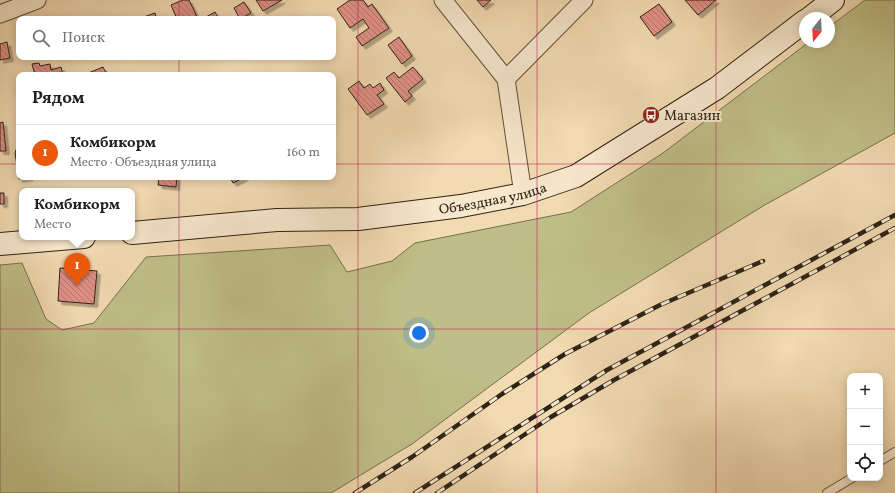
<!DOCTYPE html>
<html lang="ru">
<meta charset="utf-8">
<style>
:root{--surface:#fff;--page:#f6f6f6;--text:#202124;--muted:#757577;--line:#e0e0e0;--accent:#ea580c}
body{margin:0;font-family:Vollkorn,serif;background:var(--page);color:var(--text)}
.controls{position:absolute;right:12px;bottom:12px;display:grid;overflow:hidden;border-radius:8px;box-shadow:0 2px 10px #0003}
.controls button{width:36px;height:36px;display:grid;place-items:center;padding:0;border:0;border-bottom:1px solid var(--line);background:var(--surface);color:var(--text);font:20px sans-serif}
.compass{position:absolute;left:799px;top:12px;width:36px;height:36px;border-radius:50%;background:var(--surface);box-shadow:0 2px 10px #0003;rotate:198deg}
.you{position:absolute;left:419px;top:333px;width:14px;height:14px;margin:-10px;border:3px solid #fff;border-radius:50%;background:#1a73e8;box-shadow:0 0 0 6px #1a73e833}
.badge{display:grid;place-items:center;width:26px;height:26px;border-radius:50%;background:var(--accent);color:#fff;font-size:13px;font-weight:700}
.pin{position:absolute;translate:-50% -33px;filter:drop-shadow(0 1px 2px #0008)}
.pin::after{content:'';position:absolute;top:21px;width:14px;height:12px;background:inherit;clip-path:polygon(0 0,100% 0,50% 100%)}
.popup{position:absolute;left:19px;top:188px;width:116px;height:52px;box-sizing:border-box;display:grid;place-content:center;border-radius:8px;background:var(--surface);filter:drop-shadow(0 1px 3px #0005);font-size:13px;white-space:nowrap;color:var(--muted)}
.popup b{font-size:15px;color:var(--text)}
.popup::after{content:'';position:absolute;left:50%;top:100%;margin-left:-8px;border:8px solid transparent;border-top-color:var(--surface)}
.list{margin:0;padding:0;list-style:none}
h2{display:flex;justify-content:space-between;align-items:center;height:52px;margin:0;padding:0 16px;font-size:17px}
h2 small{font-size:13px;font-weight:400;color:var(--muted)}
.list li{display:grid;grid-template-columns:26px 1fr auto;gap:12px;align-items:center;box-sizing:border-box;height:56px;padding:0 16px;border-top:1px solid var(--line)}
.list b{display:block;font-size:15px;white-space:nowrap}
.list p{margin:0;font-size:13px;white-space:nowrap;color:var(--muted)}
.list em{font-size:13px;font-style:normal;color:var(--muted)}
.icon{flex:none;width:22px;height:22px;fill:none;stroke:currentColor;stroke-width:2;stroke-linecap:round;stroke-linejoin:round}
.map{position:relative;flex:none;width:895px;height:493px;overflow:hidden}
.search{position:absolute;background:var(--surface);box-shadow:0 2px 10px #0003;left:16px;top:16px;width:320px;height:44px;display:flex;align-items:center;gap:10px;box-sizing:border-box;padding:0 14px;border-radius:8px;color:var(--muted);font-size:15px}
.panel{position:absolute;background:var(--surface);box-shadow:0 2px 10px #0003;left:16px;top:72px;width:320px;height:108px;border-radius:8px}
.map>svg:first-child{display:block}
.green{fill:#c0be88;stroke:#767050}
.building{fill:url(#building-back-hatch);stroke:#2d2317;filter:url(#shadow)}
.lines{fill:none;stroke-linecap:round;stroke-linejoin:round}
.lane-casing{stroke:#5e513e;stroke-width:10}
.street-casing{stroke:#5e513e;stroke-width:19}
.secondary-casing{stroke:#2d2317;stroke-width:24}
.lane{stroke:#f7e7cc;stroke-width:8}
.street{stroke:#f7e7cc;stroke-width:17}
.secondary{stroke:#f7e7cc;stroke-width:22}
.rail-casing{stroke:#2d2317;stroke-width:4.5}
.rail{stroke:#f7e7cc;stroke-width:3;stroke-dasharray:9;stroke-linecap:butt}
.grid{fill:none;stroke:#c2185b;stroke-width:1;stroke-opacity:0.55}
.labels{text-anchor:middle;stroke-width:4;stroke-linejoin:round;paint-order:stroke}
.poi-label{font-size:14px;fill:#2d2317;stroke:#f7e7cc;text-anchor:start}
.street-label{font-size:14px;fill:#2d2317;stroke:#f7e7cc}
</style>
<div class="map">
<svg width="895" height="493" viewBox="0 0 895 493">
<defs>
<pattern id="building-back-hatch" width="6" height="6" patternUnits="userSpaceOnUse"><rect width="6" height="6" fill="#e29187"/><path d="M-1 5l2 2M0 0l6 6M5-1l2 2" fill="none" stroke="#b8766d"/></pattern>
<filter id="shadow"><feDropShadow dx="3.5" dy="3.5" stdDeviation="0" flood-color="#0004"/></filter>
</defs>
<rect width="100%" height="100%" fill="#f2dab1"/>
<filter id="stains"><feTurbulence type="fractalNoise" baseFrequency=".005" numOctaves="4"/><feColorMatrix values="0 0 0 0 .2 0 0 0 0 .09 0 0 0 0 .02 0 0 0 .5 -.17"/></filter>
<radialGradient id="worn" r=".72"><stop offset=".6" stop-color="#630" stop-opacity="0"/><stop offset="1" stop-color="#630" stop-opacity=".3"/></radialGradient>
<path class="green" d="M865,0H895V133L763,206L589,313L412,444L331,493H0V265L22,263L46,319L62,330L94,323L146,257L330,245L347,272L392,261L415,243L571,212L663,153L809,42H829V27Z"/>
<path class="building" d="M183,0H189L198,19H177L171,5Z
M256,0H282L263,11Z
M350,0H363L368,7L372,4L389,28L362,46L356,37L369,28L363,19L350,28L337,9Z
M477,0H491L483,7Z
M685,0H716L698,15Z
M244,2L251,13L240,19L234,8Z
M659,4L672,22L654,36L640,17Z
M215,12L219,19H207L206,17Z
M155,13L157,19H138Z
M399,37L412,56L402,64L388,45Z
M7,42L10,58L0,60V44Z
M39,63L40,66L50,64L51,70L61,67L63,75H35L32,64Z
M103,67L107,75H87L86,74Z
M413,67L423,79L408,91L412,96L405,102L386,78L394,72L399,78Z
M359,81L364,88L370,84L373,88L380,83L384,90L377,95L384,104L367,115L348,89Z
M3,122L6,151H0V123Z
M19,142V177H30L19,179L15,153Z
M159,177H177L176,187L158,185Z
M230,177H245L233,183Z
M0,193H4V204H0Z
M60,268L97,271L94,304L58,301Z"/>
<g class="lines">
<defs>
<path id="lane" d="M880,461L895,452
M827,493L852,478"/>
<path id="street" d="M443,0L506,79L523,194
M0,14L37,0
M506,79L584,0"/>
<g id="secondary">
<path d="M810,18L833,0"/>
<path id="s1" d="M132,233L277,220L358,219L461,206L523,194L576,176L717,88L805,21"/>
<path d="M0,244L84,237"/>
</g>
</defs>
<use href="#lane" class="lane-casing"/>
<use href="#street" class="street-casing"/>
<use href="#secondary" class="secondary-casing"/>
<use href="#lane" class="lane"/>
<use href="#street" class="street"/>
<use href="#secondary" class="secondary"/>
<defs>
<path id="rail" d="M355,493L412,457L502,394L565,354L660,305L763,261
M415,493L607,370L895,215
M437,493L551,417L614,380L895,228"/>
</defs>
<use href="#rail" class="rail-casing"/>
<use href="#rail" class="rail"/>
</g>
<path class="grid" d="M179,0V19M358,0V493M537,0V493M716,0V493M179,57V75M0,164H19M333,164H895M179,177V493M0,329H895"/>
<defs>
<symbol id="bus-disc" viewBox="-11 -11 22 22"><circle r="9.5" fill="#8f2418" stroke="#f7e7cc"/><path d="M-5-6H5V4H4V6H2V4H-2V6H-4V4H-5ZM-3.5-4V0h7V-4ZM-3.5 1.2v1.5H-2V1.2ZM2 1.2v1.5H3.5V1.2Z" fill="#fff"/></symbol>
</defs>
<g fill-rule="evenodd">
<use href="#bus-disc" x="641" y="105" width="20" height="20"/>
</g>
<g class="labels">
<g class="poi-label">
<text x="664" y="120">Магазин</text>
</g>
<g class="street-label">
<text dy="5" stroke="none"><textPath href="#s1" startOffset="363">Объездная улица</textPath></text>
</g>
</g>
<rect width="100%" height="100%" filter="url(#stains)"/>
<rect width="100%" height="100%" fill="url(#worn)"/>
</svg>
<div class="controls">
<button>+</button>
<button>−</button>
<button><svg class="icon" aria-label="locate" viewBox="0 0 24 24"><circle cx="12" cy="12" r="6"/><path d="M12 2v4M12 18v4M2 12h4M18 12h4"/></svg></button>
</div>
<svg class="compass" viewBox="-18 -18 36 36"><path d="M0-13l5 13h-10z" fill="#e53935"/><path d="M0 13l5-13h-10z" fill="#757577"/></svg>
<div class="you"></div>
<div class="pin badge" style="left:77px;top:286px">1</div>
<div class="popup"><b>Комбикорм</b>Место</div>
<div class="search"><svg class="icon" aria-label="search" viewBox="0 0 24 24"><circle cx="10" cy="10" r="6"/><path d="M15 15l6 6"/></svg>Поиск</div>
<section class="panel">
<h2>Рядом<small></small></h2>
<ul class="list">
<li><span class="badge">1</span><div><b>Комбикорм</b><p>Место · Объездная улица</p></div><em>160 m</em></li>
</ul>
</section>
</div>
